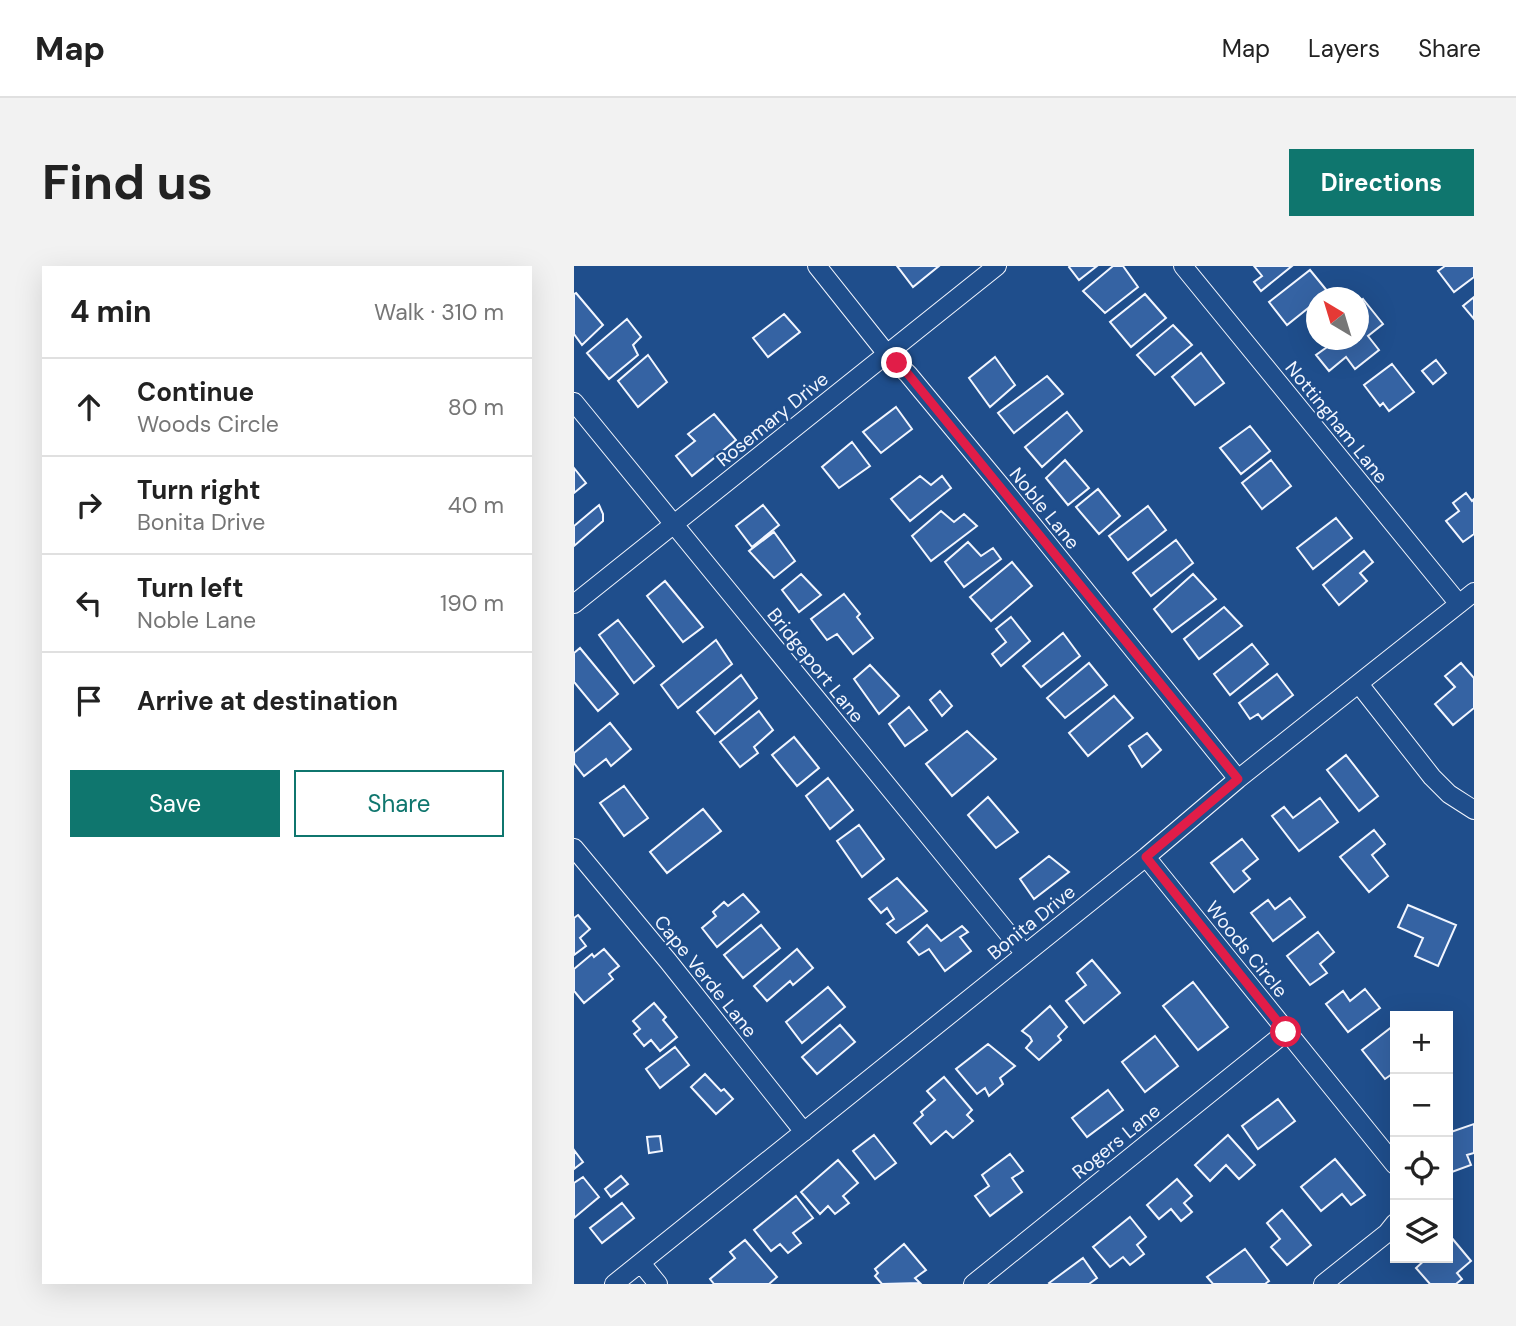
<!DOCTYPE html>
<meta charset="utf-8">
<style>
:root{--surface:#fff;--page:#f2f2f2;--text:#222;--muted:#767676;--line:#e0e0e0;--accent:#0f766e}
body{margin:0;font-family:"DM Sans",sans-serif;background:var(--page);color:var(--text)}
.controls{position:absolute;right:21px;bottom:21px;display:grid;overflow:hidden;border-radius:0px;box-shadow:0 7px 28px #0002}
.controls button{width:63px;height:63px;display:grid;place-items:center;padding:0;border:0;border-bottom:2px solid var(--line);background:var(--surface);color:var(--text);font:35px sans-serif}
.compass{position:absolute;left:732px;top:21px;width:63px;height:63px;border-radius:50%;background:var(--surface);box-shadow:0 7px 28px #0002;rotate:322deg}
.stop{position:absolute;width:21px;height:21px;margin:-16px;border:5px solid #e11d48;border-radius:50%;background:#fff}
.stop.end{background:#e11d48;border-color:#fff;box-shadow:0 2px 7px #0008}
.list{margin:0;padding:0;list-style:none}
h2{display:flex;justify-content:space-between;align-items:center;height:91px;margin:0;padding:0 28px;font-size:30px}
h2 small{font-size:23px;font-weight:400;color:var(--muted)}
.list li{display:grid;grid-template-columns:46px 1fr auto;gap:21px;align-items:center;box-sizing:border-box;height:98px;padding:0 28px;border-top:2px solid var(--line)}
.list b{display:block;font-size:26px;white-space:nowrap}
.list p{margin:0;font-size:23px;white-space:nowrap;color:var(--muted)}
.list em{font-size:23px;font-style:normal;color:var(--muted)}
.actions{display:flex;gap:14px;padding:21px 28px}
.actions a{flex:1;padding:16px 0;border:2px solid var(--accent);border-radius:0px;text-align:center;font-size:24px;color:var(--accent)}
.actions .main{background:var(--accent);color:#fff}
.icon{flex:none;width:38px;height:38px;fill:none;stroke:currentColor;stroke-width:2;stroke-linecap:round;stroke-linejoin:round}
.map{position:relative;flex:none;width:900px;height:1018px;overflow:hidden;border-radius:0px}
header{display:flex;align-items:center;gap:42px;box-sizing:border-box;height:98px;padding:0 35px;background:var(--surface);border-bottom:2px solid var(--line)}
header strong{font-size:33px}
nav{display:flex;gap:38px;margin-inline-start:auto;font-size:24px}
.intro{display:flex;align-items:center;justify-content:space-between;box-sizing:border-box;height:168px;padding:0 42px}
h1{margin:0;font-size:49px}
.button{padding:18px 32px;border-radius:0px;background:var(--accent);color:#fff;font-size:24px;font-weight:700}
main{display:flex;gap:42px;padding:0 42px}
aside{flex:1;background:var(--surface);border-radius:0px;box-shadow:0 7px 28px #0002}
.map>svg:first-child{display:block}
.building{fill:#3563a3;stroke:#f2f6ff;stroke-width:2}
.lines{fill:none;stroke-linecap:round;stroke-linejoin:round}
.street-casing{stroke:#f2f6ff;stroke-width:20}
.street{stroke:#1f4e8c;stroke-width:18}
.route{stroke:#e11d48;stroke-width:9}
.labels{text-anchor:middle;stroke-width:5;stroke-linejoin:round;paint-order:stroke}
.street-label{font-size:19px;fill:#f2f6ff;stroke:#1f4e8c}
</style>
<header>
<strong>Map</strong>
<nav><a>Map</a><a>Layers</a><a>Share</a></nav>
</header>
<div class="intro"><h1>Find us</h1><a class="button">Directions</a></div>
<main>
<aside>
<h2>4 min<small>Walk · 310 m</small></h2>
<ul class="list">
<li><svg class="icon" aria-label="ahead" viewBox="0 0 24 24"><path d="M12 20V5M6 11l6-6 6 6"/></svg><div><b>Continue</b><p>Woods Circle</p></div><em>80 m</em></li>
<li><svg class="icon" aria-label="right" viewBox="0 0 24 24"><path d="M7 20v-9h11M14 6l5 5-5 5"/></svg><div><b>Turn right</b><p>Bonita Drive</p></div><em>40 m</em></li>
<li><svg class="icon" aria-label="left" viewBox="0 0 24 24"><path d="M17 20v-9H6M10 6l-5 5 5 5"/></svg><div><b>Turn left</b><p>Noble Lane</p></div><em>190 m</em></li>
<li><svg class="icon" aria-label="arrive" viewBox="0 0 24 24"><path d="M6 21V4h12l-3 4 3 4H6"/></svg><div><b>Arrive at destination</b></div></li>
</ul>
<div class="actions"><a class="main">Save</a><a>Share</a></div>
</aside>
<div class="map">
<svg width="900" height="1018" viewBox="0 0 900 1018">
<rect width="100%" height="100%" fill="#1f4e8c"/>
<path class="building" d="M323,0H365L339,21Z
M496,0H523L505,14L495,1Z
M539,0H549L564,21L531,47L509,25Z
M680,0H718L687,25L680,16L688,10Z
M871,0H900V11L880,26L864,5Z
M736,4L754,26L747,32H743V35L713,59L695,36Z
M2,27L29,59L8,79L0,68V28Z
M571,28L592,52L557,81L536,56Z
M900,31V53L889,40Z
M789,33L809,58L794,70L805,84L781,103L772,91L755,105L742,89L763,74H785V36Z
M210,48L226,66L194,91L179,72Z
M53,53L67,71L59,79L64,89L35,113L13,87Z
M599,59L618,79L581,109L563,89Z
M627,87L650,117L621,139L598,111Z
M74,89L93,116L64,141L44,115Z
M421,91L441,119L416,141L395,112Z
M862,94L872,107L859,118L848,105Z
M818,98L840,126L815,145L809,137L806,140L790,119Z
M473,110L489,128L440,167L424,147Z
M322,141L338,163L307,187L289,166Z
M493,146L508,165L468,201L451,181Z
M140,148L162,174L118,210L102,190L121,175L114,168Z
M676,160L696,185L667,208L646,182Z
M278,176L296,200L265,222L248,201Z
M491,194L515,222L494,239L472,212Z
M697,194L717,220L688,243L668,217Z
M0,202L12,217L0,227Z
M346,210L357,219L368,210L377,222L336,255L317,233Z
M524,223L546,250L525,268L502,241Z
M892,227L898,235L900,233V268L889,276L872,255L885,245L879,237Z
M25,239L29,248V255L0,280V260Z
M189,239L205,259L178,281L162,260Z
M574,240L592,264L554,294L535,270Z
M367,245L380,256L390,248L403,260L357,295L338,270Z
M762,252L778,272L739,303L723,282Z
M200,266L221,295L200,312L175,285Z
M602,274L619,297L577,330L559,307Z
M394,276L407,290L419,282L427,293L390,321L371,296Z
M790,285L799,296L786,307L793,315L765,339L749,319Z
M438,296L458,320L417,355L396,331Z
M227,308L247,329L225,346L208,324Z
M619,308L642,333L598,366L580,343Z
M91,315L129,361L109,376L73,330Z
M270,328L286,348L283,351L299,372L279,388L263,368L253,374L237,353Z
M650,341L668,360L625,393L610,373Z
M437,351L456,375L427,400L418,388L432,376L422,363Z
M44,354L80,400L60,417L25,369Z
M489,367L506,390L467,421L449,400Z
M142,374L158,398L104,442L87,419Z
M678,378L694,398L656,429L640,408Z
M6,382L44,428L24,445L0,416V387Z
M515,397L533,419L491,452L473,432Z
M887,397L900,412V442L879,459L861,438L881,421L871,410Z
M296,399L325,430L305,448L280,413Z
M703,408L719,429L688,453L684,448L676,453L665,437Z
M167,409L183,432L141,468L123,446Z
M366,425L378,440L368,450L356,434Z
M540,430L559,452L514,490L495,467Z
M335,441L353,464L331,480L315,458Z
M185,445L199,464L180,481L184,487L166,501L146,476Z
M36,457L57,483L37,500L32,493L10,510L0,497V487Z
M393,465L422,493L378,530L352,498Z
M573,467L587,484L568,501L555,480Z
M220,471L245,502L223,520L198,489Z
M772,489L804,530L785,545L753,504Z
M254,512L279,544L256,563L232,530Z
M50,520L74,552L50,570L26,537Z
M414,531L444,566L422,582L394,549Z
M746,532L764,556L725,585L698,550L710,541L719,552Z
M129,543L147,565L93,607L76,586Z
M285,559L310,593L288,611L263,575Z
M800,564L811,578L798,589L814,610L795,626L766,591Z
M668,573L684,593L669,605L676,613L660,626L637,597Z
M475,590L495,606L460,633L446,613Z
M323,612L353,645L322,667L313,658L320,653L313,642L307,647L295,633Z
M169,628L185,646L143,681L128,662L142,650L139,646L150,636L154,640Z
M716,632L731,651L699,675L677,647L694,634L701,643Z
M834,639L882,659L864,700L841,690L849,672L824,661Z
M4,649L16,663L6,672L12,680L0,689V652Z
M187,659L206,682L169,712L150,689Z
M353,659L367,675L388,660L394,666L386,671L397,685L371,705L355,683L345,689L334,676Z
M744,666L760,686L746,698L753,707L736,719L713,690Z
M30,683L45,700L35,708L39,713L10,737L0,725V703L18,688L20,691Z
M223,683L239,702L219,719L216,715L193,735L180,720Z
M518,694L546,727L510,757L492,735L512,719L503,707Z
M619,716L654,761L624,784L589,740Z
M254,721L271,741L228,777L212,756Z
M791,723L806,742L774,766L752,738L769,725L776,735Z
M80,737L92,751L89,754L103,771L86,785L77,774L70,780L60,768L66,763L59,755Z
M476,740L493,761L484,770L487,774L465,794L452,782L458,775L456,771L448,765Z
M266,759L281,776L243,808L228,791Z
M819,760L821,763V806L811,813L788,784Z
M581,770L604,800L571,826L548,796Z
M414,778L441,800L426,812L429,818L415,830L411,822L403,828L382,803Z
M101,781L115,799L86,822L72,803Z
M131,808L147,825L150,823L159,833L142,848L117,821Z
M370,811L398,844L393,849L399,855L379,872L372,865L357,878L340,857L349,849L347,846L361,834L353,825Z
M534,824L549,844L513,871L498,852Z
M704,833L721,855L684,883L668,860Z
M900,858V887L893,889L897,899L875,907L874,867Z
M300,869L322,897L301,913L279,885Z
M654,869L681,899L665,913L652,899L636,915L621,899Z
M86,870L88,885L75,887L73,871Z
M0,884L9,896L0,903Z
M436,888L449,905L438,912L448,926L416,950L401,930L415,920L408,909Z
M761,893L791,929L777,939L768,928L747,945L727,921Z
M264,894L284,917L269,930L275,937L261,948L254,940L246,948L227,926Z
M47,910L54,918L37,931L31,923Z
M9,911L25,931L0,952V917Z
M603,913L618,930L610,937L618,946L607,955L597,943L585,953L573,939Z
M222,930L239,952L219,967L227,977L214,987L206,978L197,985L180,964Z
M48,937L60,952L28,977L16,962Z
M708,944L737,979L713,999L697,981L706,973L693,957Z
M556,951L572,971L563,979L570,988L556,999L549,991L536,1001L519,981Z
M877,971L897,995L883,1007L888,1013L882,1018H856L842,1002L853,992H874V974Z
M171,974L203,1011L195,1018H140L136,1013L161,992L156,986Z
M330,978L352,1004L341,1012L346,1017L308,1018L301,1010L304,1007L301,1003Z
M671,983L695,1015L691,1018H639L633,1011Z
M509,992L523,1012L515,1018H476L475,1017Z"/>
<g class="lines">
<defs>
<path id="street" d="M243,0L313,88L334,108L431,225L664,513
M609,0L885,338
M0,136L451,688
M0,338L423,0
M785,418L858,511L875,528L900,544
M0,582L94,695L230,866
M572,591L821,899
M67,997L84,1018
M40,1018L572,591L664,513L900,326
M399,1018L712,766
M749,1018L813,967L821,957"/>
</defs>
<use href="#street" class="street-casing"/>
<use href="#street" class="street"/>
</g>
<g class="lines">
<path class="route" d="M323,97L334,108L664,513L572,591L712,766"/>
</g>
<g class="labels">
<g class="street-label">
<text transform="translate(198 153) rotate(-39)" y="7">Rosemary Drive</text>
<text transform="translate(763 156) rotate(51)" y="7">Nottingham Lane</text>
<text transform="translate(471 242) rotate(51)" y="7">Noble Lane</text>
<text transform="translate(242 399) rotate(51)" y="7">Bridgeport Lane</text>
<text transform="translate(457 656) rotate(-39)" y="7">Bonita Drive</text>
<text transform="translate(673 683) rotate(51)" y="7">Woods Circle</text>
<text transform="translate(132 710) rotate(51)" y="7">Cape Verde Lane</text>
<text transform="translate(542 875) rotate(-39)" y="7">Rogers Lane</text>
</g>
</g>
</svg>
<div class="controls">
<button>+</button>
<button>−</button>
<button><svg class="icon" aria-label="locate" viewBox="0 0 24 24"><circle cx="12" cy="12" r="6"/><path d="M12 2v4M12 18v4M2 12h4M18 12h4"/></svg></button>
<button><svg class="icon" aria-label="layers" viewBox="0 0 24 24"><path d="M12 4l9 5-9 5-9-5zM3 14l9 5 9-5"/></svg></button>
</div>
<svg class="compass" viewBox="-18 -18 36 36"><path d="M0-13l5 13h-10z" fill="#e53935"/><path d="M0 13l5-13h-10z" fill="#767676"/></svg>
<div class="stop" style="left:712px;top:766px"></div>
<div class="stop end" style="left:323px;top:97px"></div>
</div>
</main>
